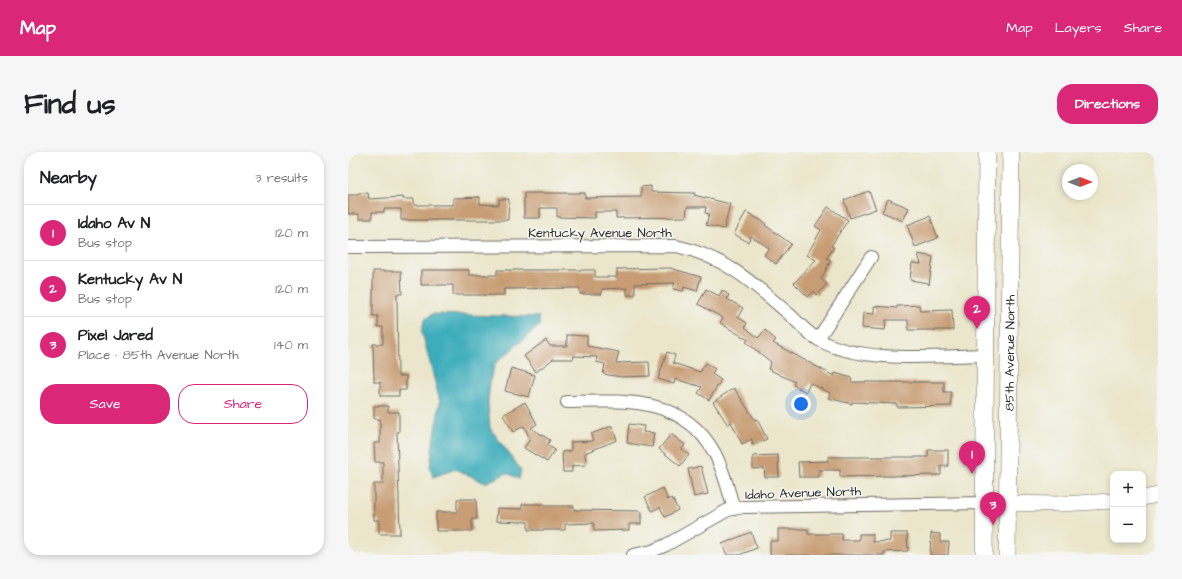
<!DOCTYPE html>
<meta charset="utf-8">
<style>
:root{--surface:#fff;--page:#f6f6f6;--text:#202124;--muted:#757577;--line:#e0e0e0;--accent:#db2777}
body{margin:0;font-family:"Architects Daughter",sans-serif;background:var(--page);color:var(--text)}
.controls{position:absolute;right:12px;bottom:12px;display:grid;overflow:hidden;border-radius:8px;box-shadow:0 2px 6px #0003}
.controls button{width:36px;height:36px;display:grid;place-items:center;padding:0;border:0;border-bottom:1px solid var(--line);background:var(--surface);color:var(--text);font:20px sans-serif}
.compass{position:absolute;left:714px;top:12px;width:36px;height:36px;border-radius:50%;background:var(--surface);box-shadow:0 2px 6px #0003;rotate:90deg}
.you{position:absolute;left:453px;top:252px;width:14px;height:14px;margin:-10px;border:3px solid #fff;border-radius:50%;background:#1a73e8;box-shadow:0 0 0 6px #1a73e833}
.badge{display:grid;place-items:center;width:26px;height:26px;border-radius:50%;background:var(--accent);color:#fff;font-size:13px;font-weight:700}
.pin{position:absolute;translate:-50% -33px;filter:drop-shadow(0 1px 2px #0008)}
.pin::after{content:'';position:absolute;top:21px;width:14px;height:12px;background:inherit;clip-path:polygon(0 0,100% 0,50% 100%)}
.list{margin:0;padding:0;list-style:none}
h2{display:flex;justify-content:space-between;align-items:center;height:52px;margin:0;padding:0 16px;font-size:17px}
h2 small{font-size:13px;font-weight:400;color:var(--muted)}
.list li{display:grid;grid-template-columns:26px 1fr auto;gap:12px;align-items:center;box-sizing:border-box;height:56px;padding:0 16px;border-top:1px solid var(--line)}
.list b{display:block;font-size:15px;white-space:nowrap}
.list p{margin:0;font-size:13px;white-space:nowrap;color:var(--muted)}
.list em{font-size:13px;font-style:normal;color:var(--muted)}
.actions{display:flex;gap:8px;padding:12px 16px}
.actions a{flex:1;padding:9px 0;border:1px solid var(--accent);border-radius:16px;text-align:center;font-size:14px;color:var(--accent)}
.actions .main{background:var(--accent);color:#fff}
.map{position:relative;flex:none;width:810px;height:403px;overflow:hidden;border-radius:16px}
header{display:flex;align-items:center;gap:24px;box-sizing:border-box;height:56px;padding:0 20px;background:var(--accent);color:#fff}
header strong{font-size:19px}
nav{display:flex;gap:22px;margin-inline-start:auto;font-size:14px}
.intro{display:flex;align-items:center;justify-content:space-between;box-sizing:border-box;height:96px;padding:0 24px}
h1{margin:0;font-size:28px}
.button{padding:10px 18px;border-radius:16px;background:var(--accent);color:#fff;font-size:14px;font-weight:700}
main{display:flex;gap:24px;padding:0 24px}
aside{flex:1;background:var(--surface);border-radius:16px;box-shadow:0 2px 6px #0003}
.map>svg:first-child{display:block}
.water{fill:#3eadbb;stroke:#346c73}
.building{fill:#c89d74}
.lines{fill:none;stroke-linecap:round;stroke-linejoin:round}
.minor-casing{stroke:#6e6c63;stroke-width:14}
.tertiary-casing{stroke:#6e6c63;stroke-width:16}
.secondary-casing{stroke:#6e6c63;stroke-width:18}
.minor{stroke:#fff;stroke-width:12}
.tertiary{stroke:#fff;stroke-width:15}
.secondary{stroke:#fff;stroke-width:17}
.labels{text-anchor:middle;stroke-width:3;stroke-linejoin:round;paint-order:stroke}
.street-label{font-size:13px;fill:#2b2b2b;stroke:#f6f6f2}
</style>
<header>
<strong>Map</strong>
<nav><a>Map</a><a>Layers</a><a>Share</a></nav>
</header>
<div class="intro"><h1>Find us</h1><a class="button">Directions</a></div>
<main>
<aside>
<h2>Nearby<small>3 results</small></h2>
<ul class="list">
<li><span class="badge">1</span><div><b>Idaho Av N</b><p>Bus stop</p></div><em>120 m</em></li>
<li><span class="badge">2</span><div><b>Kentucky Av N</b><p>Bus stop</p></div><em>120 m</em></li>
<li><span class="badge">3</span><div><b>Pixel Jared</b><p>Place · 85th Avenue North</p></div><em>140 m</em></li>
</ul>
<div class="actions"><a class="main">Save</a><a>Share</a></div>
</aside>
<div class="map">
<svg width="810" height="403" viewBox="0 0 810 403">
<rect width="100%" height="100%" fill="#f6f6f2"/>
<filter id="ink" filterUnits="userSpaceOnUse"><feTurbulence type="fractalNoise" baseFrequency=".025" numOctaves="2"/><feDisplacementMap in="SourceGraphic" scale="8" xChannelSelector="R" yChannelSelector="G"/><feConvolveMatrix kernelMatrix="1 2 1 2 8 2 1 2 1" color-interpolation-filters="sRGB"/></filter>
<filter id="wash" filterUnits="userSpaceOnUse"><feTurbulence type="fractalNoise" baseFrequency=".012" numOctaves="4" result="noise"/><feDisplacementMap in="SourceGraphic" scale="16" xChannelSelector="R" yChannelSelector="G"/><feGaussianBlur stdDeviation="0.9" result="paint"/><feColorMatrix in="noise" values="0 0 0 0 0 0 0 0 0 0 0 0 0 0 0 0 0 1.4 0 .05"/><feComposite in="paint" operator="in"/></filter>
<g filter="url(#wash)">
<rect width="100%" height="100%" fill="#ebe6cb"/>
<path class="water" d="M84,162L191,165L192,173L147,212L142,229L140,250L142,276L173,318L171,327L159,321L137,331L108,317L85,325L82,315L86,284L92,250L74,180L76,168Z"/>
<g id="blocks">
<path class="building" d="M303,34V40L347,41L346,43L382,52L376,77L358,73L361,62L357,61L358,55H339L338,65L268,66V60H247V66L209,65V56H192V66H176V41H237V46L293,45V35Z
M521,39L528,57L502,66L496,48Z
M10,41H20L21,47L55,45V47H66V53H105V46L132,45V52L151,53V47H161L160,68H53V57H36V60H24V67H11V62H0V43H10Z
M540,47L561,56L555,69L534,60Z
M480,55L500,68L483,94L486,95L479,106L483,108L473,127L479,132L469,143L466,139L460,145L446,131L468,108L459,103L473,78L467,74Z
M398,60L418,71L417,73L443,92L428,112L416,103L421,96L403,84L400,90L386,82Z
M582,64L590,86L567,95L559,73Z
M570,102L585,105L581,133L580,131L562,128L564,111L573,112Z
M322,116L353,125L349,139L336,135L335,139L325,137L327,131L287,132V143H279V136L254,137V142H232V136L156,137V143H105V133H73V118H121V123H149V118H247V125H269V117Z
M25,119H53L54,142H49L50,224H58V238H51V244H32V230H26L25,192H35V175H30V164H25Z
M358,137L371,144L374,138L381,143L379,147L395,156L390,165L399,171L397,175L410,186L417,178L428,188L425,191L486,224L487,221L504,226L503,230H596V240H603V254L549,255V252L504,250V252L480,246L482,241L462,231L458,240L445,233L447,230L420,217L423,210L398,190L400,188L372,171L375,166L350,152Z
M571,153L572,159L604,158L605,178H560V168H538L537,178L514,176L515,161L526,162V154L549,156V154Z
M219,183L239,184V194L271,200L268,211L301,210L302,224L273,225L255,222L257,212L248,210L249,205L226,204L225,207H205L188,220L176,204L198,188L202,194H219Z
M319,200L327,203L325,211L352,220L358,211L367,217L364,222L373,228L361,248L350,241L354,235L327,227L326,232L310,227Z
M163,216L187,223L181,245L157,239Z
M386,236L407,268L409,267L419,287L404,293V287L394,292L383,270L380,273L365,250Z
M177,250L189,272L183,276L202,288L199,293L207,298L199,310L176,296L182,287L176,274L165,280L155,263Z
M26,254H40V260H51V280H49L52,382H31V368H26V332H35V310H27L26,291H32V267H26Z
M281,272L296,274L295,280L306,281L304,295L279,291Z
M264,274L269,288L237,301L238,313L224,314V320H215L214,300L223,299V290L245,289L243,282Z
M323,282L337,293L334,297L341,303L332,314L311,297Z
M580,298H600V314H593V323L492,325V318H471V325H451L450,310L480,309V305H580Z
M430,303L431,325H417L416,316L405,317V304Z
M353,314L360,342L346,345L340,317Z
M315,336L320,348L324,346L330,358L317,365L312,355L304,359L297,345Z
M109,347H128L129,367H124V379H88V360H109Z
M174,352H196V354H226V358L293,359V372H281V378L246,379V371L217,372V378H180V370L148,369L149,356L174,357Z
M430,377H460V382H494V388H511V382H525V390L542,389V381H559L560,399L536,400V403H422V389H430Z
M403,380L409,396L391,403H379L374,392Z
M583,381L592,382V390H601L600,403H582Z"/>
</g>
</g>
<g filter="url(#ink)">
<use href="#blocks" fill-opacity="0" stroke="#6e6c63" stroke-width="1"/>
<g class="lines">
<defs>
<path id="minor" d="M0,95L328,94C377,105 404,130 441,162C451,171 459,181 471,188C514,212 589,204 638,203
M470,187L523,105
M219,250C274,249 334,243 366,300C376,318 380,338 386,357
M285,403L304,399L318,393L380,358L395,355L637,351"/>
<path id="tertiary" d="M795,346L810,343
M637,351L712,352L765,349"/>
<g id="secondary">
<path d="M636,403L639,0"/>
<path id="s1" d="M659,403L663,0"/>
</g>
</defs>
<use href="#minor" class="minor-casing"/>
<use href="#tertiary" class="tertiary-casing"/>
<use href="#secondary" class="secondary-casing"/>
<use href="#minor" class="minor"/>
<use href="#tertiary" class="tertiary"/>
<use href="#secondary" class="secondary"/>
</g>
</g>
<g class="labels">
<g class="street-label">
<text x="252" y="85">Kentucky Avenue North</text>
<text dy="5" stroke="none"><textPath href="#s1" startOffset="202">85th Avenue North</textPath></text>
<text transform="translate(455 340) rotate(-2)" y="5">Idaho Avenue North</text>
</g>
</g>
</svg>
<div class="controls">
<button>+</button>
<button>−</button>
</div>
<svg class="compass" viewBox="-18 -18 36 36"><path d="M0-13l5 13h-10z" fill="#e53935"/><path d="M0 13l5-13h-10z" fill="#757577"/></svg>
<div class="you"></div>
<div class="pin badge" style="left:624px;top:322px">1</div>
<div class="pin badge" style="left:629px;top:177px">2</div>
<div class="pin badge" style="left:645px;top:373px">3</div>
</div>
</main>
